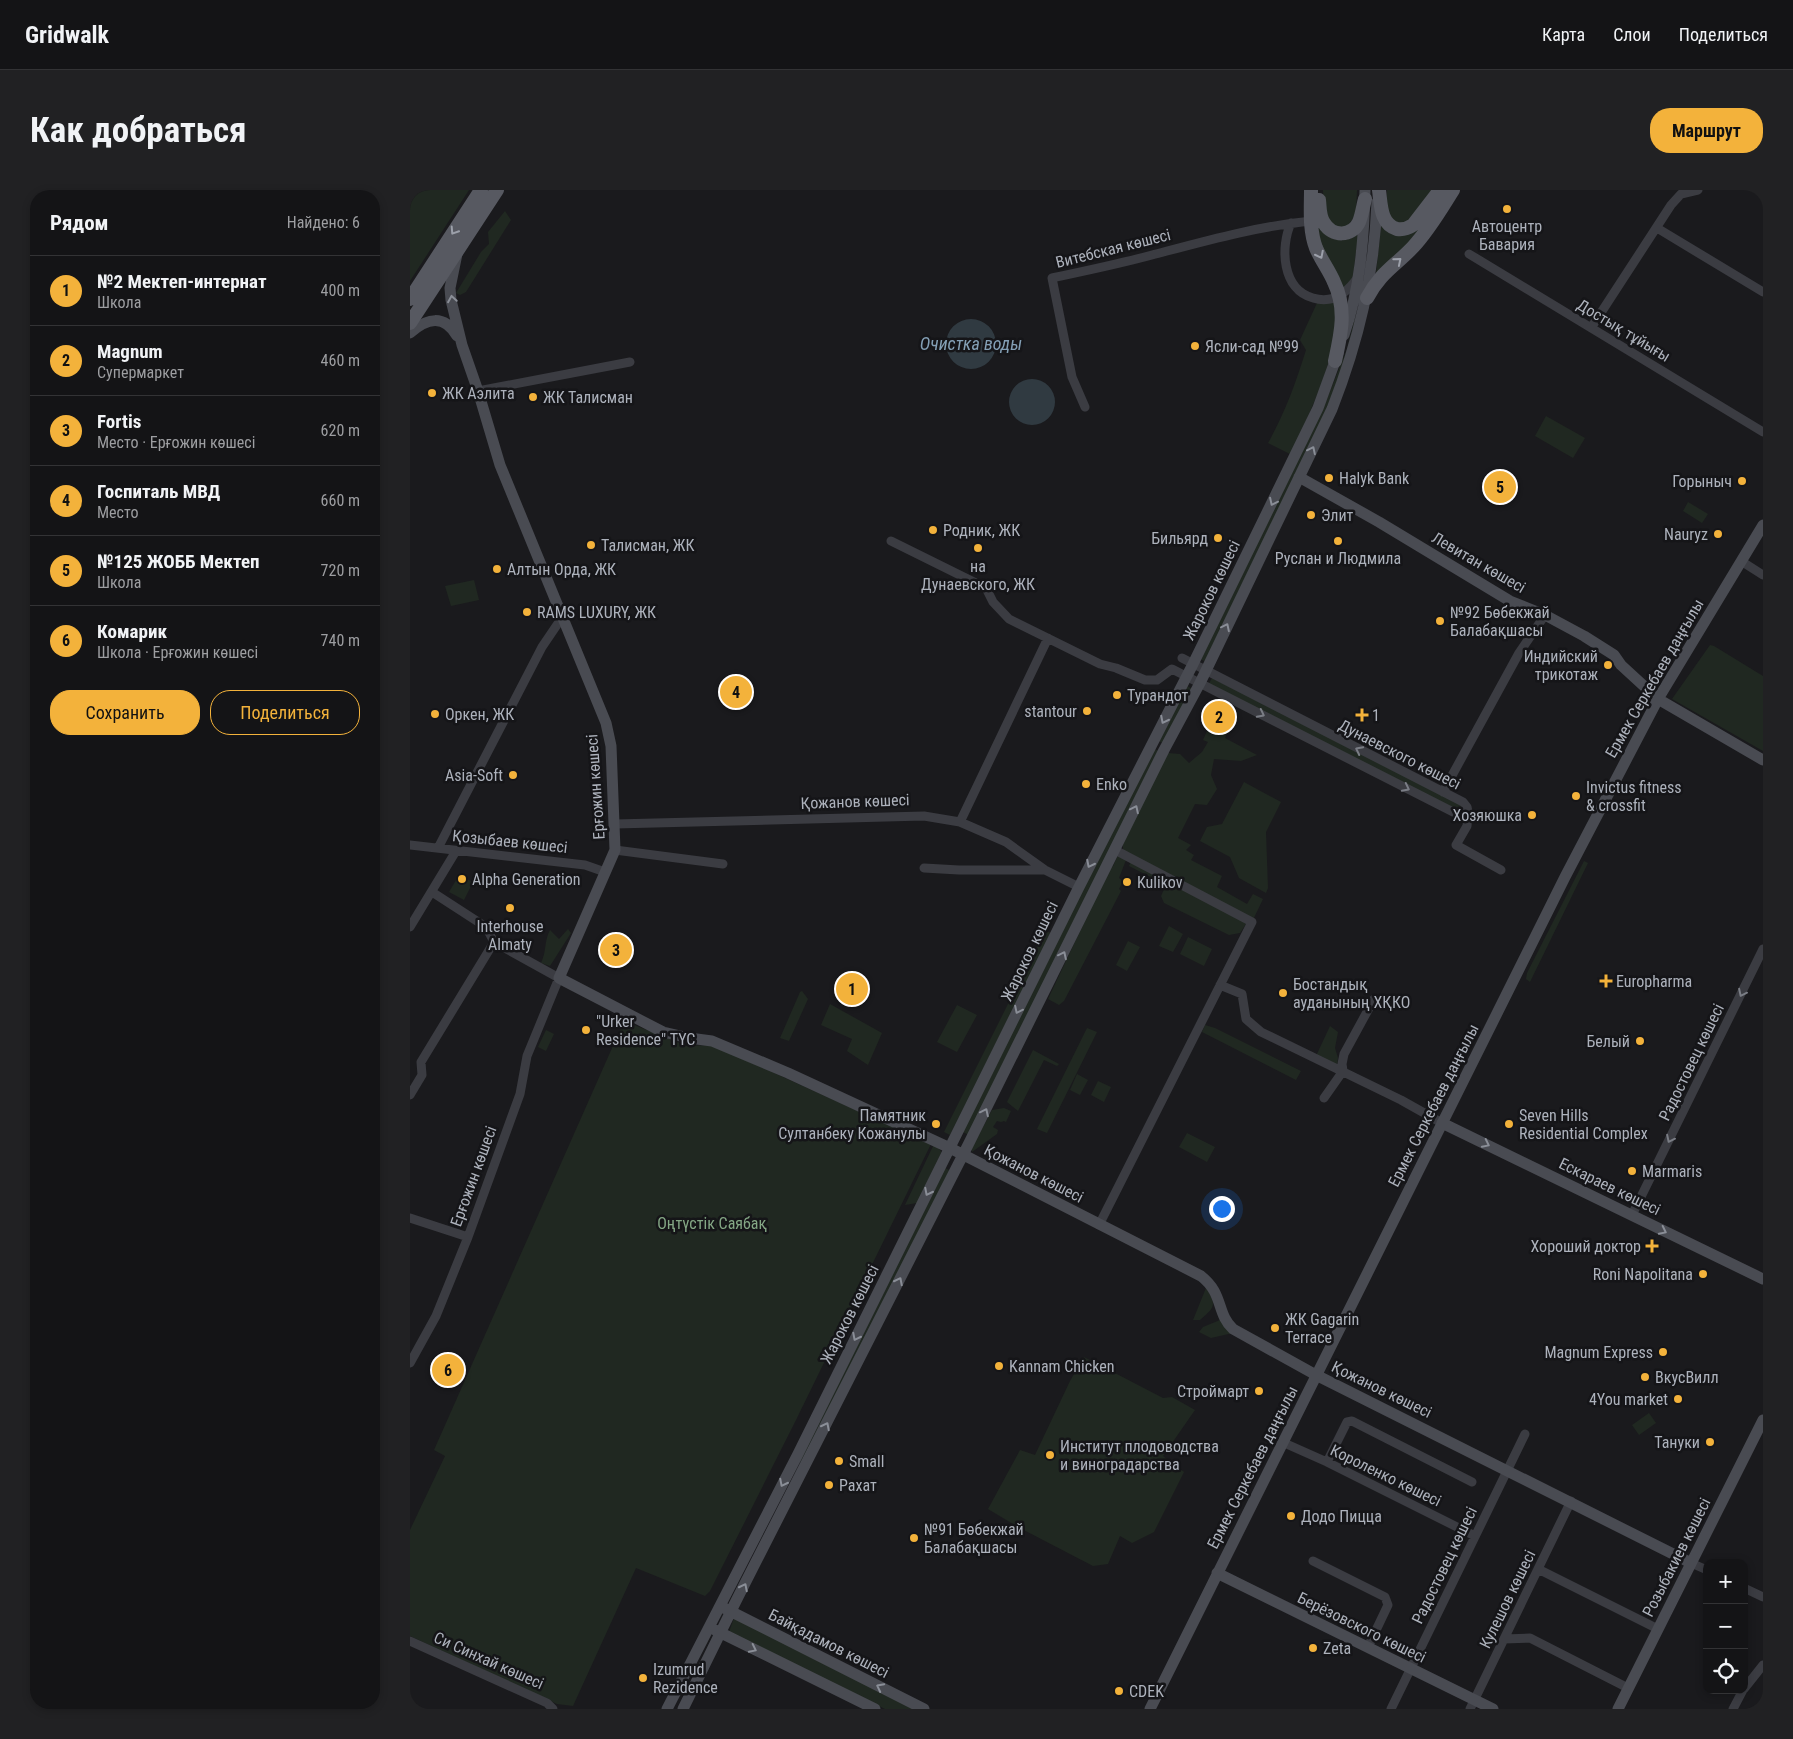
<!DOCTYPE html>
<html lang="ru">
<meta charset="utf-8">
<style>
:root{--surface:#141416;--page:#212123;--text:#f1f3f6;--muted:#9d9ea1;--line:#333335;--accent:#f3b23b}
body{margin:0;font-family:"Roboto Condensed",sans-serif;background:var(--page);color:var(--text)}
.controls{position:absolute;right:15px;bottom:15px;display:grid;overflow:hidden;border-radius:10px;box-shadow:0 2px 8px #0003}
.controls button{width:45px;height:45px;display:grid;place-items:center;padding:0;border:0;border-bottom:1px solid var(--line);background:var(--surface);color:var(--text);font:25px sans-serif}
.you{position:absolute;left:811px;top:1018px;width:18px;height:18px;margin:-12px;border:4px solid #fff;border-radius:50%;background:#1a73e8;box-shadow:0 0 0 8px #1a73e833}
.badge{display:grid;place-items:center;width:32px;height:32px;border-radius:50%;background:var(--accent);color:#111;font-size:16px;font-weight:700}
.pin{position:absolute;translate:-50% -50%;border:2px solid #fff;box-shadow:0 1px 5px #0006}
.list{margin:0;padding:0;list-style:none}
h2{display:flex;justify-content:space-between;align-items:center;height:65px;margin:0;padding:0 20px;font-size:21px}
h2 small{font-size:16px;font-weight:400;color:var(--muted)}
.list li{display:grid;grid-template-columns:32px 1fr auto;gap:15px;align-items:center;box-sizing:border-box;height:70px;padding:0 20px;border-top:1px solid var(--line)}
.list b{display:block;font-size:19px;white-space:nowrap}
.list p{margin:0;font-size:16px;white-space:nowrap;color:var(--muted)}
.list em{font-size:16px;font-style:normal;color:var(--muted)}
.actions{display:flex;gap:10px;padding:15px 20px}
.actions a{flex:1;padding:11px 0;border:1px solid var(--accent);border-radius:20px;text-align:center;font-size:18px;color:var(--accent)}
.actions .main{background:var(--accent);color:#111}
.icon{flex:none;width:28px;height:28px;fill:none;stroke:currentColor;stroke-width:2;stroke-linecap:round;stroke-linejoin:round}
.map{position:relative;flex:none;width:1353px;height:1519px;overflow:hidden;border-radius:20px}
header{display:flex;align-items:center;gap:30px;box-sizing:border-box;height:70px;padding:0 25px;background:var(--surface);border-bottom:1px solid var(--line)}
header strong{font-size:24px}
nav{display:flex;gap:28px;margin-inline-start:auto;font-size:18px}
.intro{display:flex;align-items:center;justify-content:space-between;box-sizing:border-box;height:120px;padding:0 30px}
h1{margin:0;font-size:35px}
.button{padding:12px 22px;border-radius:20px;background:var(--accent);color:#111;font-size:18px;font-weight:700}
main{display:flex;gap:30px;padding:0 30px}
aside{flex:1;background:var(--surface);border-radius:20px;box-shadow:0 2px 8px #0003}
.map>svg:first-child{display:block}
.green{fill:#202821}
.water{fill:#303a41}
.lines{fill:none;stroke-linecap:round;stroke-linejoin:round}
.street{stroke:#3b3c42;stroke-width:9}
.secondary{stroke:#494b52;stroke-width:11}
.primary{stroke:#575961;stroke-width:14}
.oneway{stroke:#9ca0aa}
.oneway2{stroke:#8a8e97}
.oneway3{stroke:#7a7d85}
.poi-dot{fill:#f3b23b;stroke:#151518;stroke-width:2}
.labels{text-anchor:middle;stroke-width:5;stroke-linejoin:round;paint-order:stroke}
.poi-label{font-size:16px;fill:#adb2bc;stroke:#151518;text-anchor:start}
.street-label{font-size:16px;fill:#adb2bc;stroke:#151518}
.park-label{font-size:16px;fill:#84a785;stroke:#151518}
.water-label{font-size:18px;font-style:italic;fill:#84a0b6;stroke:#151518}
</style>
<header>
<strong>Gridwalk</strong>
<nav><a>Карта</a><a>Слои</a><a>Поделиться</a></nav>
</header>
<div class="intro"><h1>Как добраться</h1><a class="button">Маршрут</a></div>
<main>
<aside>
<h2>Рядом<small>Найдено: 6</small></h2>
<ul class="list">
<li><span class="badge">1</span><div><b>№2 Мектеп-интернат</b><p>Школа</p></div><em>400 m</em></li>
<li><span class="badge">2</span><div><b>Magnum</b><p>Супермаркет</p></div><em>460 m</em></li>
<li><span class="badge">3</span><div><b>Fortis</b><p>Место · Ерғожин көшесі</p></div><em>620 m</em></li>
<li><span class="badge">4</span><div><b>Госпиталь МВД</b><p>Место</p></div><em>660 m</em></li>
<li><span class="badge">5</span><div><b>№125 ЖОББ Мектеп</b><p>Школа</p></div><em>720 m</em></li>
<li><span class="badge">6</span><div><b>Комарик</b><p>Школа · Ерғожин көшесі</p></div><em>740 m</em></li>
</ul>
<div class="actions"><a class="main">Сохранить</a><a>Поделиться</a></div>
</aside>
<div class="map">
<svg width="1353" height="1519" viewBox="0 0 1353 1519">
<rect width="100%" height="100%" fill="#1a1a1d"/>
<path class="green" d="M0,0H59L0,91Z
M906,0L913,42C923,52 936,53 948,44L943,88L934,98L908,53Z
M913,0H947L946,24L937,37L923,38L914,21Z
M977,0H1026L995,34L983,32L976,19Z
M1035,0L1012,40L966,84L971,36L985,43Z
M95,21L101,30L56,102L50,105L46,103L71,62L79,54L78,42Z
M927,112L925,154L910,198L882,265L858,253C875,223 886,192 896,160L890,150L907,113Z
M945,127H946L939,161L915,223L795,471L789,469L912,221L937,159Z
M1136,226L1175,248L1163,268L1125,246Z
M1278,312L1298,324L1292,333L1273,321Z
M64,390L69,410L41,416L35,396Z
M1300,455L1304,456L1353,486V561L1262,509Z
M802,488L1053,612L1054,625L798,495Z
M773,493L785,501L757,555L744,549Z
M800,534L817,543L815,548L847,565L831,571L804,569L801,585L807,599L797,615L785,614L768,648L781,655L776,660L784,665L781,670L812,686L807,697L837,714L843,704L853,709L842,732L838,731L830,743L819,745L754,713L751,706L756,695L719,676L722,669L713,660V651L758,563L770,564L779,573L792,562L798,552L793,550Z
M740,557L753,563L563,947L549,940Z
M834,592L871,612L856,642L858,698L856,703L829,688L820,667L790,651L797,637L812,634Z
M708,665L716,670L709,688L713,691L709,699L711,701L654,811L649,815L638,809L699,680L703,676Z
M1174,671L1178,673L1120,792L1116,789L1117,783Z
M49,685L63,692L54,710L39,702Z
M759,736L773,744L763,762L749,756Z
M158,739L161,743L140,776L131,773C137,760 134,751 140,740L149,749Z
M635,740L641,743L540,945L534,942Z
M778,747L802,759L794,776L770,764Z
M718,751L730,757L717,781L706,775Z
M392,801L398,809L379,851L370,848L390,802Z
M420,814L472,843L458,875L437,861L442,849L411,835Z
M547,815L567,825L547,862L527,852Z
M214,831L277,856L302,855L521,954L386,1230L300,1401L295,1406L226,1378L163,1516L147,1514L0,1446V1340L35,1266L24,1260Z
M795,835L805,838L891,881L886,890L792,842Z
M920,836L928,842L925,858L928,868L927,875L906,866Z
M677,838L687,842L637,943L627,939Z
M136,840L144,844L136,861L128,857Z
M623,860L649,874L647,876L634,870L608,921L597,912Z
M667,884L678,890L670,905L660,900Z
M688,891L701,897L694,912L681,905Z
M594,918L601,921L596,932L594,931L591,932L587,931L583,937L588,940L587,944L562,962V958L582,920Z
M777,943L805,957L797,972L769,957Z
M524,954L531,961V963L507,1013L495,1015Z
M533,977L541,981L391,1272L388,1271Z
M796,1098C807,1115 805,1117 790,1130H783Z
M810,1130L823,1143L801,1148L789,1142L793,1137Z
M674,1167L753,1208L762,1207L785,1220L753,1266L774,1282L744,1342L722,1353L710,1346L698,1374L683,1376L608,1337L578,1319L610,1260L625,1265L660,1191Z
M1239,1223L1246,1233L1229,1245L1222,1235Z
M325,1425L509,1519H475L319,1442Z"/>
<path class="water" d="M536 154a25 25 0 1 1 50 0a25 25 0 1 1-50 0Z
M599 212a23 23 0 1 1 46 0a23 23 0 1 1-46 0Z"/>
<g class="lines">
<path class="street" d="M881,33C870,57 872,100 903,108C913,111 923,110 932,104C939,99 944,93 948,87
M1247,38L1353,102
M1059,64L1353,242
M1181,138L1261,15L1271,4L1288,0
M68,201L220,172
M675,217L662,187L642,88C675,81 709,74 742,65C795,51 848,36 902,31
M481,351L576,398L583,412L599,429L690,474L706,478L735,490H747L762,479L1049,625H1054L1058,622L1057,617L1053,612L772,468
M1331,371L1353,385
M1033,602L1109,463L1135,425
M1058,622L1057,636L1046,655L1091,680
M550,632L638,448
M205,634L514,626L550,632L596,652L635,680L669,697
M0,655L175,675L195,682
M28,658L132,457L153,426
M205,660L313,674
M514,678L549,680H635
M0,737L46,661
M810,795L832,804L836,829L851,842L991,910L1032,933
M0,905L12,885L11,872L84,752
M914,908L933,881L932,874L934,864L964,809
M1222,1025L1353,759
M0,1028L58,1047
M689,1035L842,732L705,660
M0,1173L26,1126L58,1047L110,904L117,866L149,788L84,752L76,737L22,702
M872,1252L917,1272L1065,1346
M917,1272L937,1232L942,1231L1062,1292
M903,1371L975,1407L978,1415L958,1457
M1281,1373L1297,1380
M1128,1379L1248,1439
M1334,1398L1353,1407
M1094,1449L1120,1448L1218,1498
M0,1451L137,1513L143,1519
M1334,1499L1353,1475
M981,1519L1115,1244
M1060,1519L1161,1311
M1323,1519L1333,1500"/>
<path class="secondary" d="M47,64L40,98L41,110L52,155L68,201L90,275L196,533L201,556L205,660L149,788L253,842L279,848L302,851L378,883L540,958L791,1086C814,1104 806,1123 823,1139L906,1185L1281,1373
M0,143C17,128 34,124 47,146
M934,145C950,99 954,49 955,0
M889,287L969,332L1100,411L1135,425L1174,446L1204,465L1211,475L1248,509L1353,570
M1032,933L1353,1089
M807,1383L1083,1519
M314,1418L514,1519
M305,1440L465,1519
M257,1519L388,1264L669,697L783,474L908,218L928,163
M273,1519L326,1411L558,955L754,560L790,493L922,219C949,150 964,86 967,12
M740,1519L1155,687L1248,509L1353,335
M1208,1519L1353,1230"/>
<path class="primary" d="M901,0C901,18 899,40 906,58C911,70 919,80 924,92C937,119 931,144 925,171
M969,0C971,14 970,34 987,39C993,40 997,39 1003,35L1030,0
M909,10C910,18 909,26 914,33C922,47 942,47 949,32C952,25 953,16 955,9
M957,108C970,83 985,76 1003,57C1019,40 1031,19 1043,0
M0,109L71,0
M0,133L87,0"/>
</g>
<defs><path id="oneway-chevron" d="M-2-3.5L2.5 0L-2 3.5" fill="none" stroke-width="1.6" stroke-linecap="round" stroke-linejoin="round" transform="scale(1.25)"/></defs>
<g class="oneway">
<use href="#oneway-chevron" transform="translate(44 41) rotate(123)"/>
<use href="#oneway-chevron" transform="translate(910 65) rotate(63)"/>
<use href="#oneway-chevron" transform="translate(988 71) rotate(-40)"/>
</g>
<g class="oneway2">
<use href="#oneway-chevron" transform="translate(42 109) rotate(-99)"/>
<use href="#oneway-chevron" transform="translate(902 260) rotate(-64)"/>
<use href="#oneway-chevron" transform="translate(863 312) rotate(116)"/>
<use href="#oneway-chevron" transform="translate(816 437) rotate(-64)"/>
<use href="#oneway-chevron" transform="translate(754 530) rotate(117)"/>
<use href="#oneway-chevron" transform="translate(725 619) rotate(-64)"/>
<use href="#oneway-chevron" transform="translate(680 674) rotate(117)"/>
<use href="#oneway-chevron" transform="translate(653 765) rotate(-64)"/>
<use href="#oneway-chevron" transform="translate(608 820) rotate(116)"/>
<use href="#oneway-chevron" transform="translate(575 922) rotate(-64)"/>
<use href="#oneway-chevron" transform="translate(1076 954) rotate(26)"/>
<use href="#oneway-chevron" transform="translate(518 1002) rotate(117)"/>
<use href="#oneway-chevron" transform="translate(1253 1041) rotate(26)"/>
<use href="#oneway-chevron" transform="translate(489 1091) rotate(-63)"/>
<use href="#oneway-chevron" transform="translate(446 1147) rotate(117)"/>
<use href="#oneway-chevron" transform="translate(416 1236) rotate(-63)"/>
<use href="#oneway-chevron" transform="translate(373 1293) rotate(117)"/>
<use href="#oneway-chevron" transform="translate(334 1397) rotate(-63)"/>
<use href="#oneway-chevron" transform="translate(343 1459) rotate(26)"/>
<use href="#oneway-chevron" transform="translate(470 1497) rotate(-153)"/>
</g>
<g class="oneway3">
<use href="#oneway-chevron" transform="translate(851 524) rotate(27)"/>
<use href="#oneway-chevron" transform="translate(949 560) rotate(-153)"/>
<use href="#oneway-chevron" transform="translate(996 598) rotate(27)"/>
<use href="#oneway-chevron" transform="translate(1332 803) rotate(116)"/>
<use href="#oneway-chevron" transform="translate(1260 949) rotate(116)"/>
</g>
<g class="poi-dot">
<circle cx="1097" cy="19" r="5"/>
<circle cx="785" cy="156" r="5"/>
<circle cx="22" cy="203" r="5"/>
<circle cx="123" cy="207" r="5"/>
<circle cx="919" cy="288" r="5"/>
<circle cx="1332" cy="291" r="5"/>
<circle cx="901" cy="325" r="5"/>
<circle cx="523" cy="340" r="5"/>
<circle cx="1308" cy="344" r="5"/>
<circle cx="808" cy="348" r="5"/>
<circle cx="928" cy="351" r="5"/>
<circle cx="181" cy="355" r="5"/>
<circle cx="568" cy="358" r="5"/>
<circle cx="87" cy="379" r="5"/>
<circle cx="117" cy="422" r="5"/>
<circle cx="1030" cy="431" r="5"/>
<circle cx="1198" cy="475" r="5"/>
<circle cx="707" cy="505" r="5"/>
<circle cx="677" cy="521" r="5"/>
<circle cx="25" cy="524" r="5"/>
<path d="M949.5 517.5h5v5h5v5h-5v5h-5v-5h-5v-5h5z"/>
<circle cx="103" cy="585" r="5"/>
<circle cx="676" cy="594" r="5"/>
<circle cx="1166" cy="606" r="5"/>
<circle cx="1122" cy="625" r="5"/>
<circle cx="52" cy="689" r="5"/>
<circle cx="717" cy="692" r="5"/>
<circle cx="100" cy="718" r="5"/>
<path d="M1193.5 783.5h5v5h5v5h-5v5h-5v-5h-5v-5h5z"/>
<circle cx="873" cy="803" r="5"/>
<circle cx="176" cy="840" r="5"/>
<circle cx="1230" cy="851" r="5"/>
<circle cx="526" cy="934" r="5"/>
<circle cx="1099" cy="934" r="5"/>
<circle cx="1222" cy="981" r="5"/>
<path d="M1239.5 1048.5h5v5h5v5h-5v5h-5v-5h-5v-5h5z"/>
<circle cx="1293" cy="1084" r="5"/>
<circle cx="865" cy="1138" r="5"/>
<circle cx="1253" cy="1162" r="5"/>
<circle cx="589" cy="1176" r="5"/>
<circle cx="1235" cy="1187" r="5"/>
<circle cx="849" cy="1201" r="5"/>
<circle cx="1268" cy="1209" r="5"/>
<circle cx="1300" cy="1252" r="5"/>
<circle cx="640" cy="1265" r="5"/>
<circle cx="429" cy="1271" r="5"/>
<circle cx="419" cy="1295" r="5"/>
<circle cx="881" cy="1326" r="5"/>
<circle cx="504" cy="1348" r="5"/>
<circle cx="903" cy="1458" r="5"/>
<circle cx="233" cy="1488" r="5"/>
<circle cx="709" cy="1501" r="5"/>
</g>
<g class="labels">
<g class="poi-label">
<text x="1097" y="42" text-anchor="middle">Автоцентр<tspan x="1097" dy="18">Бавария</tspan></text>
<text x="795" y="162">Ясли-сад №99</text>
<text x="32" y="209">ЖК Аэлита</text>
<text x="133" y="213">ЖК Талисман</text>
<text x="929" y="294">Halyk Bank</text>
<text x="1322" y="297" text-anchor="end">Горыныч</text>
<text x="911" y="331">Элит</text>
<text x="533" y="346">Родник, ЖК</text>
<text x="1298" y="350" text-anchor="end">Nauryz</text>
<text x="798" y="354" text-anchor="end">Бильярд</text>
<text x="191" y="361">Талисман, ЖК</text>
<text x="928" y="374" text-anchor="middle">Руслан и Людмила</text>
<text x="568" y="382" text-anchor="middle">на<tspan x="568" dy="18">Дунаевского, ЖК</tspan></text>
<text x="97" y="385">Алтын Орда, ЖК</text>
<text x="127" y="428">RAMS LUXURY, ЖК</text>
<text x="1040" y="428">№92 Бөбекжай<tspan x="1040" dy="18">Балабақшасы</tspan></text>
<text x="1188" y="472" text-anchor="end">Индийский<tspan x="1188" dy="18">трикотаж</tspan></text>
<text x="717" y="511">Турандот</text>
<text x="667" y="527" text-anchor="end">stantour</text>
<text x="35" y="530">Оркен, ЖК</text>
<text x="962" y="531">1</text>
<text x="93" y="591" text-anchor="end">Asia-Soft</text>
<text x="686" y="600">Enko</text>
<text x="1176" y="603">Invictus fitness<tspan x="1176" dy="18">&amp; crossfit</tspan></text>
<text x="1112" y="631" text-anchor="end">Хозяюшка</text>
<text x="62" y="695">Alpha Generation</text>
<text x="727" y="698">Kulikov</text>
<text x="100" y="742" text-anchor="middle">Interhouse<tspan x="100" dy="18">Almaty</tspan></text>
<text x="1206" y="797">Europharma</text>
<text x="883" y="800">Бостандық<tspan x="883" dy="18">ауданының ХҚКО</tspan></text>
<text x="186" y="837">"Urker<tspan x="186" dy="18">Residence" ТҮС</tspan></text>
<text x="1220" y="857" text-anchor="end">Белый</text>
<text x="516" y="931" text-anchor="end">Памятник<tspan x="516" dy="18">Султанбеку Кожанулы</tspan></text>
<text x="1109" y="931">Seven Hills<tspan x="1109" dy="18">Residential Complex</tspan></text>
<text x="1232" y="987">Marmaris</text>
<text x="1231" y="1062" text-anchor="end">Хороший доктор</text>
<text x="1283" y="1090" text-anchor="end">Roni Napolitana</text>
<text x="875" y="1135">ЖК Gagarin<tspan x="875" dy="18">Terrace</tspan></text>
<text x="1243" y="1168" text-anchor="end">Magnum Express</text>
<text x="599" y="1182">Kannam Chicken</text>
<text x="1245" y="1193">ВкусВилл</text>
<text x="839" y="1207" text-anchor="end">Строймарт</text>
<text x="1258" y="1215" text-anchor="end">4You market</text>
<text x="1290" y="1258" text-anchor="end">Тануки</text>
<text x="650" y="1262">Институт плодоводства<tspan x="650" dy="18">и виноградарства</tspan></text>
<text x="439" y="1277">Small</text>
<text x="429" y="1301">Рахат</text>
<text x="891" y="1332">Додо Пицца</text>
<text x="514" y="1345">№91 Бөбекжай<tspan x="514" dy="18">Балабақшасы</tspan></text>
<text x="913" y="1464">Zeta</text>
<text x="243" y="1485">Izumrud<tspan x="243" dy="18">Rezidence</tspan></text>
<text x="719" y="1507">CDEK</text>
</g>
<g class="street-label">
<text transform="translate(703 58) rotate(-14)" y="6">Витебская көшесі</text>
<text transform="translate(1214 140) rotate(31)" y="6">Достық тұйығы</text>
<text transform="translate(1069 372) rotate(30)" y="6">Левитан көшесі</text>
<text transform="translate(801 400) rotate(-64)" y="6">Жароков көшесі</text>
<text transform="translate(1244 488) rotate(-60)" y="6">Ермек Серкебаев даңғылы</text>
<text transform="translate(990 564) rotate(27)" y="6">Дунаевского көшесі</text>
<text transform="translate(185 597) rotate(-94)" y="6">Ерғожин көшесі</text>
<text transform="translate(445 611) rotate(-2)" y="6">Қожанов көшесі</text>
<text transform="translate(100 651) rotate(6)" y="6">Қозыбаев көшесі</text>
<text transform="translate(619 761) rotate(-64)" y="6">Жароков көшесі</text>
<text transform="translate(1281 872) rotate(-64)" y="6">Радостовец көшесі</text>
<text transform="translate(1023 915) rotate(-63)" y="6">Ермек Серкебаев даңғылы</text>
<text transform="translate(624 983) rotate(27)" y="6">Қожанов көшесі</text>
<text transform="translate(63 986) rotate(-70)" y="6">Ерғожин көшесі</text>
<text transform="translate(1200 996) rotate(26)" y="6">Ескараев көшесі</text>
<text transform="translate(439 1124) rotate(-63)" y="6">Жароков көшесі</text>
<text transform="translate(972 1199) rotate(26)" y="6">Қожанов көшесі</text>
<text transform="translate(842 1277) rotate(-63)" y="6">Ермек Серкебаев даңғылы</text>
<text transform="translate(976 1285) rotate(26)" y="6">Короленко көшесі</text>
<text transform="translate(1266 1367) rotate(-63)" y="6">Розыбакиев көшесі</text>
<text transform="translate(1034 1375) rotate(-64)" y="6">Радостовец көшесі</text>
<text transform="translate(1097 1409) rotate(-64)" y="6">Кулешов көшесі</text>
<text transform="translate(952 1437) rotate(26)" y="6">Берёзовского көшесі</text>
<text transform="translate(419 1453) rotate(27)" y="6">Байқадамов көшесі</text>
<text transform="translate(79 1470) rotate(24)" y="6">Си Синхай көшесі</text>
</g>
<g class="park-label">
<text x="302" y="1039">Оңтүстік Саябақ</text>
</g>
<g class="water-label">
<text x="561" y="160">Очистка воды</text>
</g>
</g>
</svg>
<div class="controls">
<button>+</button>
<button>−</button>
<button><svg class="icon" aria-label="locate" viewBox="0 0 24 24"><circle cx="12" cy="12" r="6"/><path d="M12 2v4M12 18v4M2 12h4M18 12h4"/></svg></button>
</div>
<div class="you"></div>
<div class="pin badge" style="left:442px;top:799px">1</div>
<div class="pin badge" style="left:809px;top:527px">2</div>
<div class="pin badge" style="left:206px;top:760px">3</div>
<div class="pin badge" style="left:326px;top:502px">4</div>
<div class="pin badge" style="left:1090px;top:297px">5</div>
<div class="pin badge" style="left:38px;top:1180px">6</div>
</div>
</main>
